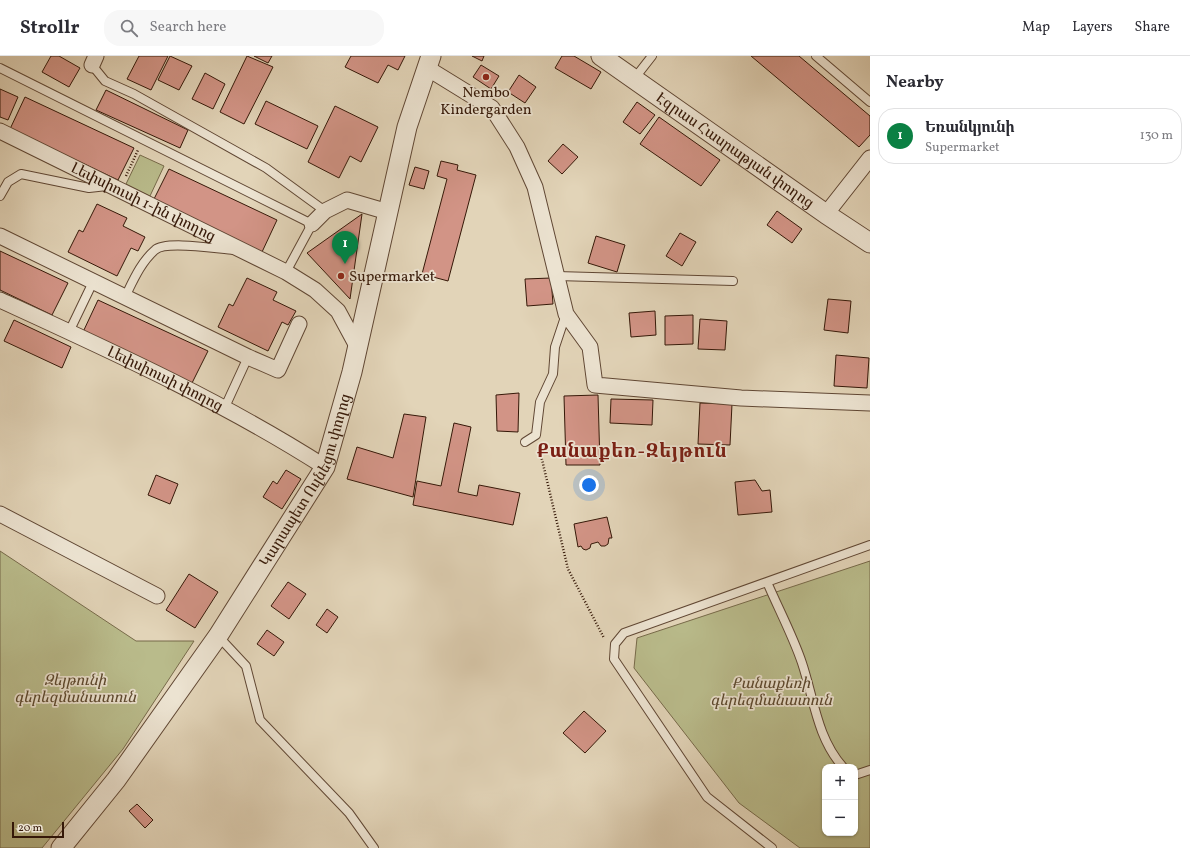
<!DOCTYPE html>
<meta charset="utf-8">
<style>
:root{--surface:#fff;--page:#f7f7f7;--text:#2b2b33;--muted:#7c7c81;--line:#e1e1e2;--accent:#0b8043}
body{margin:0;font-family:Vollkorn,"Noto Serif Armenian",serif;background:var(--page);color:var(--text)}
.controls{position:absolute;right:12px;bottom:12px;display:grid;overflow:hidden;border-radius:8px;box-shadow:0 1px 3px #0004}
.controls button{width:36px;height:36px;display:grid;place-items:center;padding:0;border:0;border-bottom:1px solid var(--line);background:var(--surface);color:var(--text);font:20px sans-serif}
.scale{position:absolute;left:12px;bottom:10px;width:52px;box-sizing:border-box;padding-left:4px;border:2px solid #351808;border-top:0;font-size:11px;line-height:14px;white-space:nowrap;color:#351808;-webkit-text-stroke:3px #ece3d1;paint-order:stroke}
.you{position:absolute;left:589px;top:429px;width:14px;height:14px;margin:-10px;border:3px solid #fff;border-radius:50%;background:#1a73e8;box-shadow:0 0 0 6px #1a73e833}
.badge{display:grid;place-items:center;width:26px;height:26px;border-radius:50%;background:var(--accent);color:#fff;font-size:13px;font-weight:700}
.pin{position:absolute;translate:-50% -33px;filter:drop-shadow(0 1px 2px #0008)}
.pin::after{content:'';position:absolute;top:21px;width:14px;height:12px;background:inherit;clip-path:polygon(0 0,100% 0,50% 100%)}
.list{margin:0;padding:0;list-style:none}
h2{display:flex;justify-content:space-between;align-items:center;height:52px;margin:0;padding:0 16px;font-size:17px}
h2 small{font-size:13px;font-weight:400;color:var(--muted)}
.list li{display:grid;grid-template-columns:26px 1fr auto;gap:12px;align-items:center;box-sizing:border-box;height:56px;margin:0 8px 8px;padding:0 8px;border:1px solid var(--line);border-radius:16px}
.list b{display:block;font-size:15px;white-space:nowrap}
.list p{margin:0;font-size:13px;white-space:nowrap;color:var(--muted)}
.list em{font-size:13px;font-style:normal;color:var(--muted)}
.icon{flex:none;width:22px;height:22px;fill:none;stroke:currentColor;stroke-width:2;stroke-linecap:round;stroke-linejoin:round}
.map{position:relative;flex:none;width:870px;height:792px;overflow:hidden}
header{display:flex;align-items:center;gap:24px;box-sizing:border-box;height:56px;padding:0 20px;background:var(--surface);border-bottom:1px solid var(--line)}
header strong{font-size:19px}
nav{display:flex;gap:22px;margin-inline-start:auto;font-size:14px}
.search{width:280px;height:36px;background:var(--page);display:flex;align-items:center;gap:10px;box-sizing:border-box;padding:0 14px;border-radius:16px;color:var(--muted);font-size:15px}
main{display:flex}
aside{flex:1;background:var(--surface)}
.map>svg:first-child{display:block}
.green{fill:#b9bb8b;stroke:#776a4a;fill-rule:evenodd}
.building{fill:#d29486;stroke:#351808}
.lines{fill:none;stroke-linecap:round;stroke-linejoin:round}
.service-casing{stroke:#604734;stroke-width:10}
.minor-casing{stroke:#604734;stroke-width:17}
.tertiary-casing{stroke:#604734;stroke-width:21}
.path{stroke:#351808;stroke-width:2.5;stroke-dasharray:1 2;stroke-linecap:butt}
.service{stroke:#ece3d1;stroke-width:8}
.minor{stroke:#ece3d1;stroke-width:15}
.tertiary{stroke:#ece3d1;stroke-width:19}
.poi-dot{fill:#8f2418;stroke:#ece3d1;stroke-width:1.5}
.labels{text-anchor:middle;stroke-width:3.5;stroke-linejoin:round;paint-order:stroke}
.poi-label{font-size:15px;fill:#351808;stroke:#ece3d1}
.street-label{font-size:15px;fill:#351808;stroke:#ece3d1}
.park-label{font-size:15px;font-style:italic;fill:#5d492f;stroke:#ece3d1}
.district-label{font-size:19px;font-weight:bold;letter-spacing:1px;fill:#7a1f14;stroke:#ece3d1}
</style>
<header>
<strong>Strollr</strong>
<div class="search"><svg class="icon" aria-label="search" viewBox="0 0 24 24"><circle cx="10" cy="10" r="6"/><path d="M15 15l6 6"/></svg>Search here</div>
<nav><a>Map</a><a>Layers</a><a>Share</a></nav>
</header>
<main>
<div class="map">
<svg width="870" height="792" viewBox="0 0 870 792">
<rect width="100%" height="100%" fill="#e2d4b8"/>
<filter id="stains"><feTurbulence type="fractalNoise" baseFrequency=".005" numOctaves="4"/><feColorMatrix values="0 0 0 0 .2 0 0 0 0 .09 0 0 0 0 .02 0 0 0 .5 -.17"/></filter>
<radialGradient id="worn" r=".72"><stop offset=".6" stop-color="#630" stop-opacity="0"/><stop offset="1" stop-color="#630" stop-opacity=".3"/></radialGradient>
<path class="green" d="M140,99L164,110L150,140L126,128Z
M0,495L136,585H194L123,693L42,792H0Z
M870,505V792H800L739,747L634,612L637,582ZM825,711H855V777H825Z"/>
<path class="building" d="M51,0H59L80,12L69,31L42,16Z
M139,0H168L151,34L127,23Z
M170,0L192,10L179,34L158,24Z
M247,0L273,11L244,68L220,56Z
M254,0H272L268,7Z
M351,0H405L398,14L388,9L378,27L345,11Z
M472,0H484L482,5Z
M562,0H574L601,16L591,33L555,12Z
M751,0H799L870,60V79L859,91Z
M481,9L499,20L491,33L473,21Z
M205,17L225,28L213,53L192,43Z
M519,19L536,31L525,47L508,36Z
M0,33L18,41L8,64L0,61Z
M106,34L188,74L180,92L96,54Z
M25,41L134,92L118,124L10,73Z
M266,45L318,70L307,93L255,68Z
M637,46L655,59L640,78L623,66Z
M335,50L378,71L361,106L350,100L339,122L308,106Z
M659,61L720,104L701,130L640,88Z
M563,88L578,101L562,118L548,105Z
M441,105L458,109L457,114L476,119L448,225L422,218L447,123L437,120Z
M415,111L429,115L424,133L409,129Z
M169,113L277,164L262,196L153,145Z
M97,148L127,162L123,170L145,181L138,195L131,192L117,220L68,196L79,174L83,176Z
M777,155L802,173L792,187L767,169Z
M362,158L350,243L307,197Z
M680,177L696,186L682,210L666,200Z
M596,180L625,189L617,216L588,207Z
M0,195L68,227L52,259L0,234Z
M247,222L277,236L273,244L296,255L288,269L282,266L268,295L218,271L229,248L233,250Z
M551,222L553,248L527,250L525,223Z
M828,243L851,245L848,277L824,274Z
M98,244L208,295L192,327L83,276Z
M655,255L656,279L631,281L629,257Z
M693,259V288L665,289V260Z
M700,263L727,265L725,294L698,293Z
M14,264L71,291L62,312L4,285Z
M836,299L869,302L867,332L834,330Z
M519,337L518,376L497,375L496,339Z
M598,339L600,409H566L564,340Z
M611,343L653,344L652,369L610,367Z
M700,347L732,348L730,389L698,388Z
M404,358L426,361L413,441L347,423L357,391L393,402Z
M454,367L471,371L458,436L477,440L479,429L520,437L513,469L413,449L417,425L441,430Z
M286,414L301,423L282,453L263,441L273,425L277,428Z
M156,419L178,428L170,448L148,439Z
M755,424L762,435L770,434L772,456L738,459L735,426Z
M607,461L612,482H609L608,488L605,490H601L598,486L591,488L590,492L586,494L583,493L581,490L578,491L574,468Z
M189,518L218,536L195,572L166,554Z
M288,526L306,538L289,563L271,550Z
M327,553L338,561L327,577L316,569Z
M267,574L284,586L274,600L257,588Z
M584,655L606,675L585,697L563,677Z
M137,748L153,764L145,772L129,755Z"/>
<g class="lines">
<defs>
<path id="service" d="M816,0L870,46
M92,9L105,25L134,38L266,112L325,155
M0,12L312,168L286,216
M634,23L652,0
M0,140L8,126L21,118L89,132L107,130
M557,220L733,225
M125,241C133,225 141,206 155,194C166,184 218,193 234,194
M69,276L93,226
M225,351L248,301
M525,386L536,379L540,346L553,318L555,291L566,258
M767,526C778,552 793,580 802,607C814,643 817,682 843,711
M218,580L246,610L260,664L349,757L374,792
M855,719L870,714
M772,792L707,741L614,603L615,588L624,577L870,489"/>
<g id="minor">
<path d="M92,9L96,0"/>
<path d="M427,12L492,52L517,91L535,131L566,258L590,291L595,329L741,342L870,347"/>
<path id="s1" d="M0,75L286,216L315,234L338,255L358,292"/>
<path d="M826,158L870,102"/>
<path d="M312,168L325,155L347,144L388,156"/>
<path d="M0,180L248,301L278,314L299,268"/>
<path id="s2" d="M0,244C111,295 222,345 325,411"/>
<path d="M0,458L157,540"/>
</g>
<g id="tertiary">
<path id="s3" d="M601,0L826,158L870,187"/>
<path id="s4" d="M61,792L116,724L218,580L325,411L352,316L407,71L431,0"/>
</g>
</defs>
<use href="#service" class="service-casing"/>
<use href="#minor" class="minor-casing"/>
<use href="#tertiary" class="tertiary-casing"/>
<path class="path" d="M126,120L138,94
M539,391L568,513L604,582"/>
<use href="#service" class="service"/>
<use href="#minor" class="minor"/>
<use href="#tertiary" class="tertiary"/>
</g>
<g class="poi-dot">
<circle cx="486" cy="21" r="4"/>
<circle cx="341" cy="220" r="4"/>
</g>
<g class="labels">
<g class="poi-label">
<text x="486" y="41">Nembo<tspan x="486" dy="17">Kindergarden</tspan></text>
<text x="349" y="225" text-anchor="start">Supermarket</text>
</g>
<g class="street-label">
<text dy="5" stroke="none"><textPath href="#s3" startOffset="164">Էզրաս Հասրաթյան փողոց</textPath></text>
<text dy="5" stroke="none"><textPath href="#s1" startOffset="160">Լեփսիուսի 1-ին փողոց</textPath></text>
<text dy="5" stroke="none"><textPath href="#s2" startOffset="183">Լեփսիուսի փողոց</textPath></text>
<text dy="5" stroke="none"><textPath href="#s4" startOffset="444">Կարապետ Ուլնեցու փողոց</textPath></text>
</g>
<g class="park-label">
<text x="75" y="629">Զեյթունի<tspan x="75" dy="17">գերեզմանատուն</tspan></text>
<text x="771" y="632">Քանաքեռի<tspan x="771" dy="17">գերեզմանատուն</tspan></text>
</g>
<g class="district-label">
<text x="632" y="401">Քանաքեռ-Զեյթուն</text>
</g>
</g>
<rect width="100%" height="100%" filter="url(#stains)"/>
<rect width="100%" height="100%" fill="url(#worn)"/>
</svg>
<div class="controls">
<button>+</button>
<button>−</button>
</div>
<div class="scale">20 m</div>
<div class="you"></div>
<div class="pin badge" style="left:345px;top:208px">1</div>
</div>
<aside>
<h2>Nearby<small></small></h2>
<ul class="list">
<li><span class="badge">1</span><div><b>Եռանկյունի</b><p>Supermarket</p></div><em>130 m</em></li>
</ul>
</aside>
</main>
